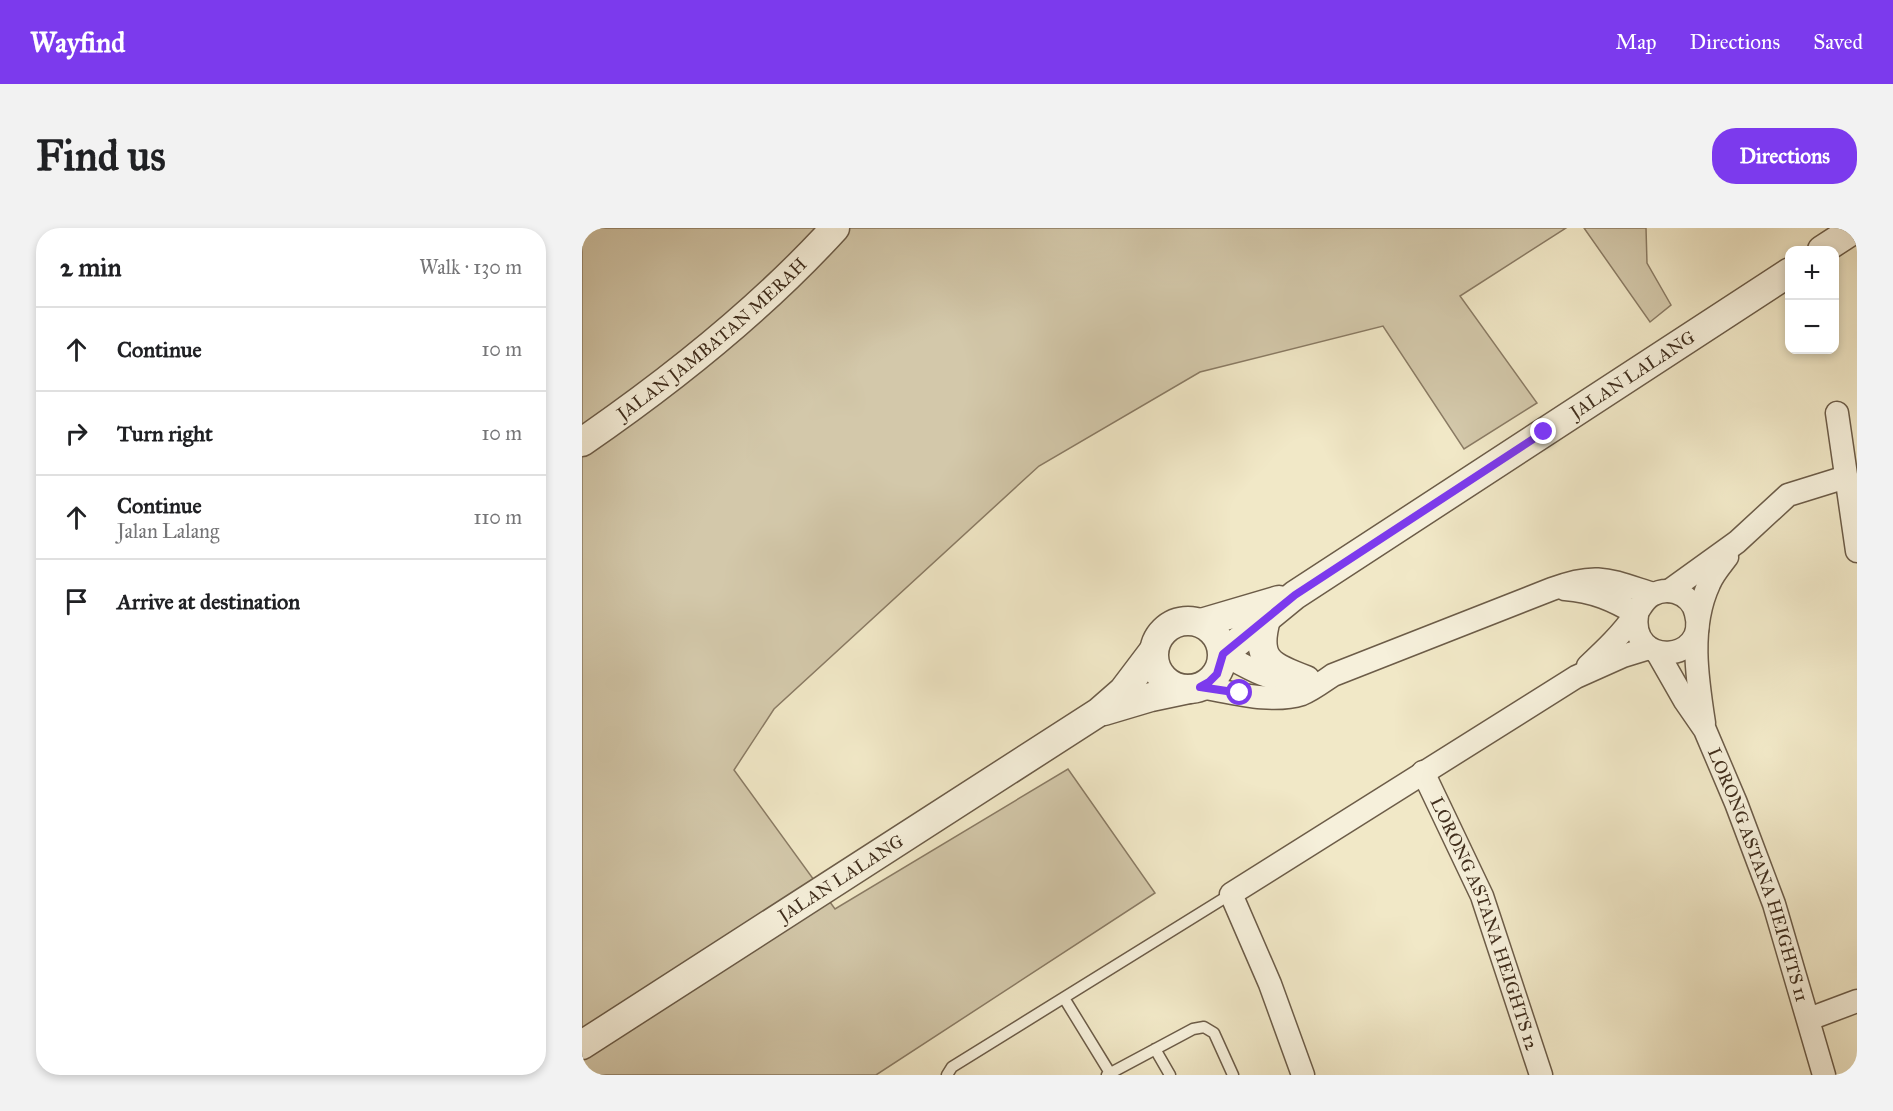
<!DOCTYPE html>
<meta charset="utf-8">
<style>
:root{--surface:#fff;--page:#f2f2f2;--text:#202124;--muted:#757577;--line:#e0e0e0;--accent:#7c3aed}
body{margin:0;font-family:"IM FELL Great Primer",serif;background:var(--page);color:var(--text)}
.controls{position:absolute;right:18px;top:18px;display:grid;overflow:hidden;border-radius:12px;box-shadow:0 3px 9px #0003}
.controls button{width:54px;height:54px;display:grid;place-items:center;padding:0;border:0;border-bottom:2px solid var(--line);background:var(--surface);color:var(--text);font:30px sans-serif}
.stop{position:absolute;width:18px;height:18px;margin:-14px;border:4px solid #7c3aed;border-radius:50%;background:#fff}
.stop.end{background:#7c3aed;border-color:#fff;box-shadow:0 2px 6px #0008}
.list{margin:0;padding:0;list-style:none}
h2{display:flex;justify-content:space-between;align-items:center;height:78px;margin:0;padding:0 24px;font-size:26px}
h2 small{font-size:20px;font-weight:400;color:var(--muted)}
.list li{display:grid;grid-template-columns:39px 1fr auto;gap:18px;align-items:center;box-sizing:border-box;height:84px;padding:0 24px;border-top:2px solid var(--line)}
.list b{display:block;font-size:22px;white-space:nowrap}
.list p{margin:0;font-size:20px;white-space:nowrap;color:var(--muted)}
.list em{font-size:20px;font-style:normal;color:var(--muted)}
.icon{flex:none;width:33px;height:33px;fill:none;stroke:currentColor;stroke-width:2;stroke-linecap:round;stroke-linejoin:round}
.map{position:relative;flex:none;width:1275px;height:847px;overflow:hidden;border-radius:24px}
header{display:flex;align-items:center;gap:36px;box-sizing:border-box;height:84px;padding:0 30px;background:var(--accent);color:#fff}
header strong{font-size:28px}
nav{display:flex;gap:33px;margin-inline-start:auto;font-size:21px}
.intro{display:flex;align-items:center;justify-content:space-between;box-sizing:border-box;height:144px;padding:0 36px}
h1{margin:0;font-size:42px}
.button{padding:15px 27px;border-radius:24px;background:var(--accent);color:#fff;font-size:21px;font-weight:700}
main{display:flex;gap:36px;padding:0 36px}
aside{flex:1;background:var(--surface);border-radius:24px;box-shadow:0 3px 9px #0003}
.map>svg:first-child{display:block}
.green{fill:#d3c8aa;stroke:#8a7b64;stroke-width:1.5}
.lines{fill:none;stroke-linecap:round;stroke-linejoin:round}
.service-casing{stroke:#6c5c48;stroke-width:13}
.minor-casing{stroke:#6c5c48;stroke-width:25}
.tertiary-casing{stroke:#6c5c48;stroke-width:31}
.service{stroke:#f6f0db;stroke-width:10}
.minor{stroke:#f6f0db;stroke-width:22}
.tertiary{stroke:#f6f0db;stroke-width:28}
.route{stroke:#7c3aed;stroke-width:8}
.labels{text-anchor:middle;stroke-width:5;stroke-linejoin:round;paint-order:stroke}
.street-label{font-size:18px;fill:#402e1d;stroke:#f6f0db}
</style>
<header>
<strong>Wayfind</strong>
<nav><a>Map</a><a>Directions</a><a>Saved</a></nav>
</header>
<div class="intro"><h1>Find us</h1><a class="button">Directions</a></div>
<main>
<aside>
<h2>2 min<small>Walk · 130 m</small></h2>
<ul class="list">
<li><svg class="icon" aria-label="ahead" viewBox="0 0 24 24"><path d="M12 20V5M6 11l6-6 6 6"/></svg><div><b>Continue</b></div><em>10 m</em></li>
<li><svg class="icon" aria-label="right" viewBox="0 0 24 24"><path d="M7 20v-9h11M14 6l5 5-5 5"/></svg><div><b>Turn right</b></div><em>10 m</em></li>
<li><svg class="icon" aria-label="ahead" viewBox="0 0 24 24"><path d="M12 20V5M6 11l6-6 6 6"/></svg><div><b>Continue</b><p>Jalan Lalang</p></div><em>110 m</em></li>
<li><svg class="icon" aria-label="arrive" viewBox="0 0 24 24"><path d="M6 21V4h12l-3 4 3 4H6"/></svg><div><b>Arrive at destination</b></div></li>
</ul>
</aside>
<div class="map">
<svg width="1275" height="847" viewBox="0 0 1275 847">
<rect width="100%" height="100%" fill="#f1e8c7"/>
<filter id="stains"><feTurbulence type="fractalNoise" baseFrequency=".00333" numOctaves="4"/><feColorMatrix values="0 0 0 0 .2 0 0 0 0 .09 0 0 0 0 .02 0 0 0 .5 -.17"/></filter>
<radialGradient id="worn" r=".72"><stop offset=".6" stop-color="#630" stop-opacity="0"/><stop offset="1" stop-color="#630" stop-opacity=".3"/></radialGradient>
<path class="green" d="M0,0H984L878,68L955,175L882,221L801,98L618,144L457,238L192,481L152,542L253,681L486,541L573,665L294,847H0Z
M1002,0H1064L1065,35L1089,77L1068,94Z"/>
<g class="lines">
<defs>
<path id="service" d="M482,770L528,845
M573,821L588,847
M365,847L370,839L649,666
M525,847L611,801L622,799L632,805L651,847"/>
<g id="minor">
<path d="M1255,185L1275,323"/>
<path d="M983,361C1011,363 1031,372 1055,386"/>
<path d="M1087,363L1155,314L1206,267L1264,249"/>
<path id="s1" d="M1075,424L1103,473L1123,502L1154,575L1192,676L1242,847"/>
<path d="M641,426C665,439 686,453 714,453"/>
<path d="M1006,438C1023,422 1040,406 1053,387C1059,380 1061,372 1070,367C1077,363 1085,362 1093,364C1103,367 1112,375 1114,386C1127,434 1047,441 1055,386"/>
<path d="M618,459C649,464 689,476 720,466C730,462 742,453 751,447L970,361C1015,344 1027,352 1071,366"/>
<path d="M1122,495C1115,450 1107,399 1127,356C1131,346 1139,337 1145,329"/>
<path id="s2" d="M841,544L900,668L959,847"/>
<path d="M1227,791L1275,773"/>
<path d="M721,847L688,756L649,666L994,449L1041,428L1067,420"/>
</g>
<g id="tertiary">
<path d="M1240,22L1274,0"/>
<path id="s3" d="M0,214C90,152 180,80 253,0"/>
<path d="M684,391C673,432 687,438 724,452"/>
<circle cx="606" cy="427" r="34"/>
<path d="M619,395L697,372"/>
<path id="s4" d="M641,426L713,367L1208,44"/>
<path d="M522,483L569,469L607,461"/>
<path id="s5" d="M0,817L517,484L541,463L572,422"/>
</g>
</defs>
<use href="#service" class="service-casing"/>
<use href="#minor" class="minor-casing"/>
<use href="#tertiary" class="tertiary-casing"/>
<use href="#service" class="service"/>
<use href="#minor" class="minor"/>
<use href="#tertiary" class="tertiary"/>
</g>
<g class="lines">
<path class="route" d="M658,465L618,459L627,454L635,446L641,426L713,367L962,204"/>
</g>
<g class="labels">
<g class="street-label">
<text dy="6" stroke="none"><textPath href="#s3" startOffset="166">JALAN JAMBATAN MERAH</textPath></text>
<text dy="6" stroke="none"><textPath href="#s4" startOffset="496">JALAN LALANG</textPath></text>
<text dy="6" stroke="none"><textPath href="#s1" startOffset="246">LORONG ASTANA HEIGHTS 11</textPath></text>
<text dy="6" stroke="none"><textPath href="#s5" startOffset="308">JALAN LALANG</textPath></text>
<text dy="6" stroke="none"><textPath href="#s2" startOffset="164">LORONG ASTANA HEIGHTS 12</textPath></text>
</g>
</g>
<rect width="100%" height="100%" filter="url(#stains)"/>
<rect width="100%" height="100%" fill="url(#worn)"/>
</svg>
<div class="controls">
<button>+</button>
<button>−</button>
</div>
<div class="stop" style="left:658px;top:465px"></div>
<div class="stop end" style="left:962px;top:204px"></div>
</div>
</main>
